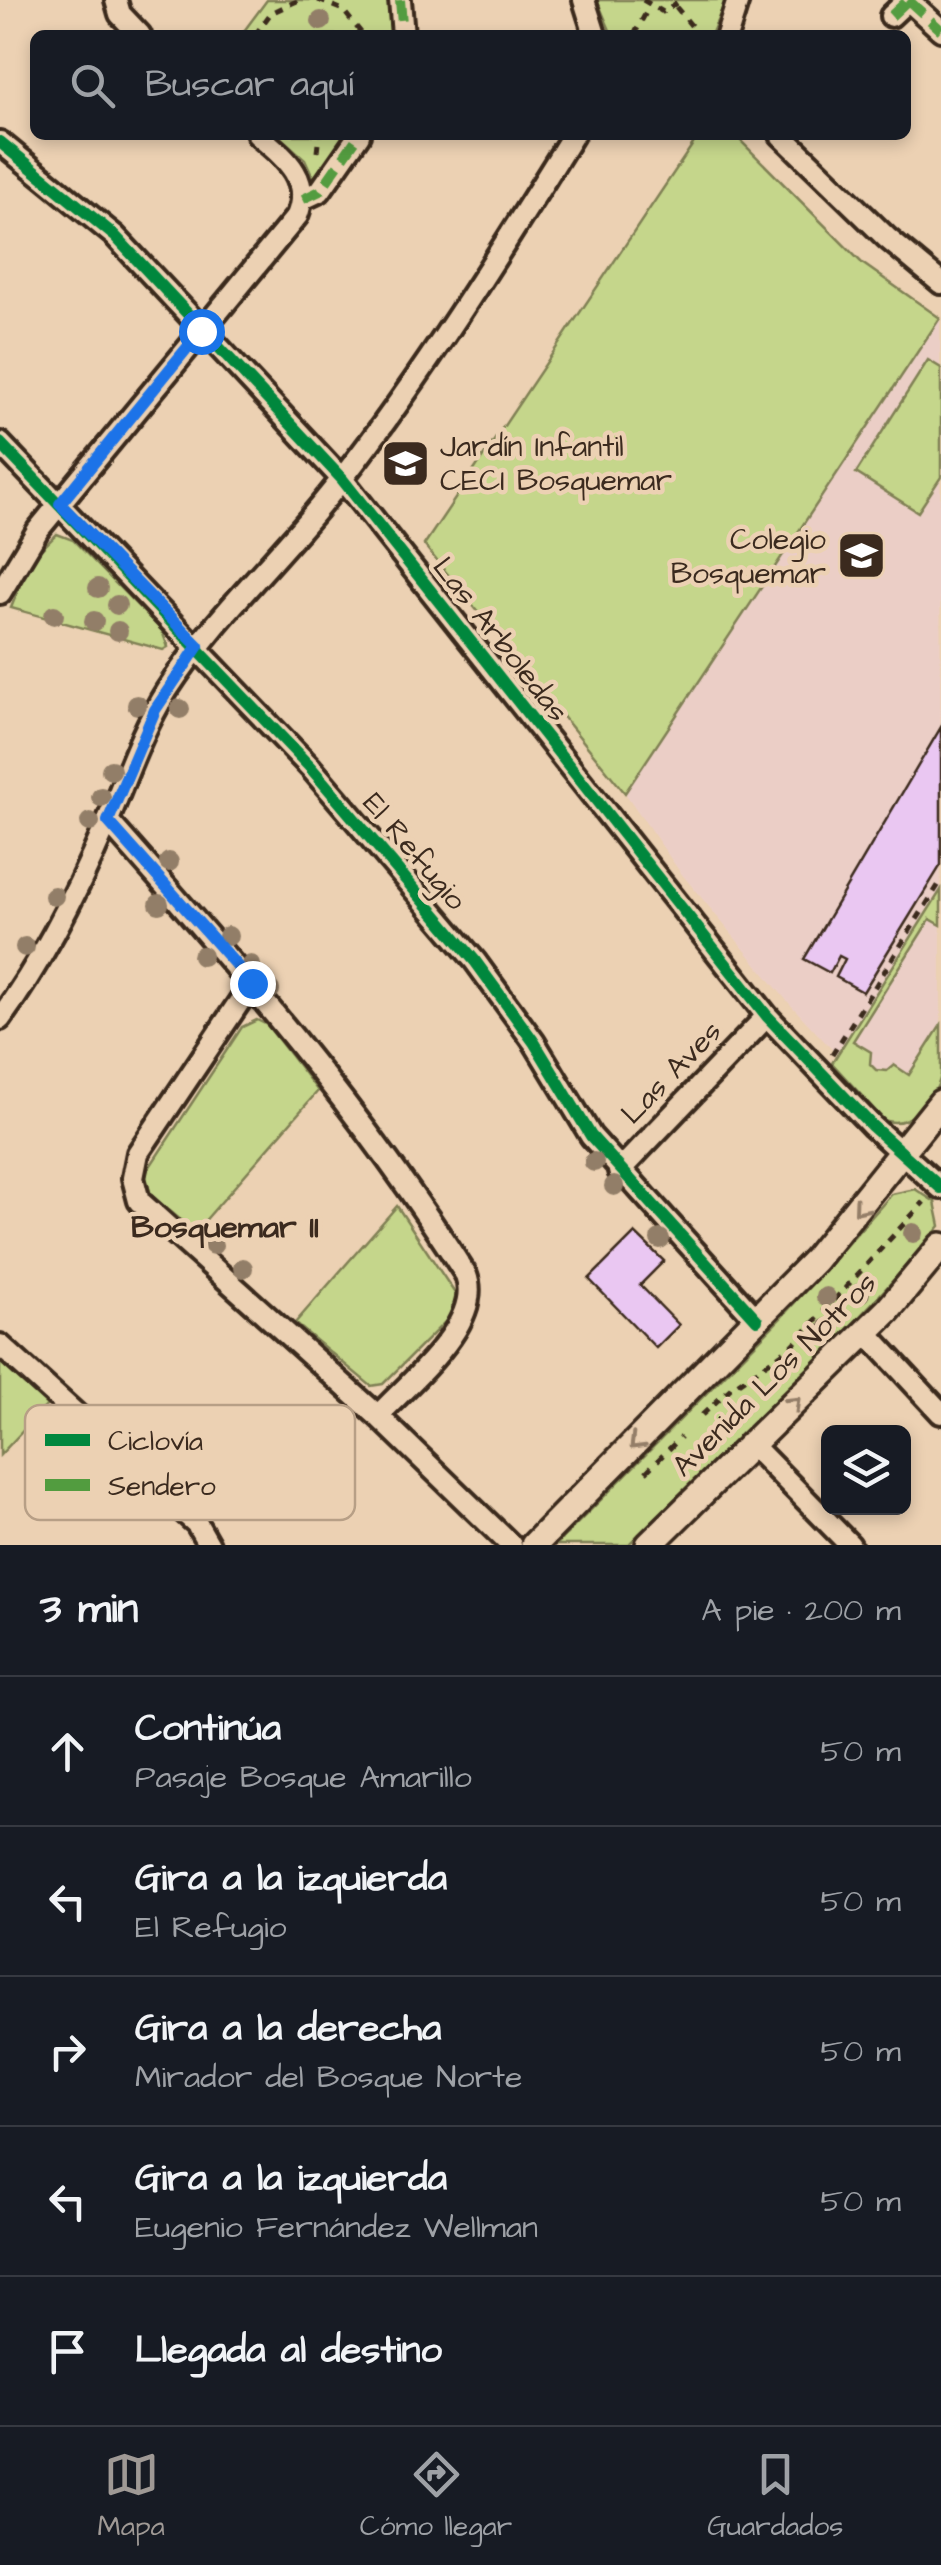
<!DOCTYPE html>
<html lang="es">
<meta charset="utf-8">
<style>
:root{--surface:#171b24;--page:#20242c;--text:#f1f3f6;--muted:#9ea1a6;--line:#363941;--accent:#9f9995}
body{margin:0;font-family:"Architects Daughter",sans-serif;background:var(--page);color:var(--text)}
.controls{position:absolute;right:30px;bottom:30px;display:grid;overflow:hidden;border-radius:15px;box-shadow:0 5px 15px #0003}
.controls button{width:90px;height:90px;display:grid;place-items:center;padding:0;border:0;border-bottom:2px solid var(--line);background:var(--surface);color:var(--text);font:50px sans-serif}
.stop{position:absolute;width:30px;height:30px;margin:-22px;border:8px solid #1a73e8;border-radius:50%;background:#fff}
.stop.end{background:#1a73e8;border-color:#fff;box-shadow:0 2px 10px #0008}
.list{margin:0;padding:0;list-style:none}
h2{display:flex;justify-content:space-between;align-items:center;height:130px;margin:0;padding:0 40px;font-size:42px}
h2 small{font-size:32px;font-weight:400;color:var(--muted)}
.list li{display:grid;grid-template-columns:65px 1fr auto;gap:30px;align-items:center;box-sizing:border-box;height:150px;padding:0 40px;border-top:2px solid var(--line)}
.list b{display:block;font-size:38px;white-space:nowrap}
.list p{margin:0;font-size:32px;white-space:nowrap;color:var(--muted)}
.list em{font-size:32px;font-style:normal;color:var(--muted)}
.icon{flex:none;width:55px;height:55px;fill:none;stroke:currentColor;stroke-width:2;stroke-linecap:round;stroke-linejoin:round}
.map{position:relative;flex:none;width:941px;height:1545px;overflow:hidden}
.search{position:absolute;background:var(--surface);box-shadow:0 5px 15px #0003;left:30px;right:30px;top:30px;height:110px;display:flex;align-items:center;gap:25px;box-sizing:border-box;padding:0 35px;border-radius:15px;color:var(--muted);font-size:38px}
.sheet{height:880px;background:var(--surface)}
nav{display:flex;justify-content:space-around;align-items:center;box-sizing:border-box;height:140px;border-top:2px solid var(--line);background:var(--surface);font-size:28px;color:var(--muted)}
nav a{display:grid;justify-items:center;gap:5px}
nav .on{color:var(--accent)}
.map>svg:first-child{display:block}
.built{fill:#ebcec6}
.green{fill:#c5d68b;stroke:#808054;stroke-width:2.5}
.building{fill:#eac7f2;stroke:#3b2a1e;stroke-width:2.5}
.lines{fill:none;stroke-linecap:round;stroke-linejoin:round}
.minor-casing{stroke:#3b2a1e;stroke-width:28}
.tertiary-casing{stroke:#3b2a1e;stroke-width:32}
.path{stroke:#3b2a1e;stroke-width:5;stroke-dasharray:8 8;stroke-linecap:butt}
.minor{stroke:#ecd1b3;stroke-width:20}
.tertiary{stroke:#ecd1b3;stroke-width:25}
.quiet{stroke:#529c3f;stroke-width:10;stroke-dasharray:20 10;stroke-linecap:butt}
.cycleway-casing{stroke:#ecd1b3;stroke-width:19}
.cycleway{stroke:#00873e;stroke-width:12}
.tree{fill:#927e67}
.oneway{stroke:#947e68}
.route{stroke:#1a73e8;stroke-width:12}
.labels{text-anchor:middle;stroke-width:9;stroke-linejoin:round;paint-order:stroke}
.poi-label{font-size:30px;fill:#3b2a1e;stroke:#ecd1b3;text-anchor:start}
.street-label{font-size:30px;fill:#3b2a1e;stroke:#ecd1b3}
.neighbourhood-label{font-size:32px;font-weight:bold;fill:#3b2a1e;stroke:#ecd1b3}
.key{fill:#ecd1b3;stroke:#b79f86;stroke-width:2.5}
.key-label{font-size:28px;fill:#3b2a1e}
</style>
<div class="map">
<svg width="941" height="1545" viewBox="0 0 941 1545">
<rect width="100%" height="100%" fill="#ecd1b3"/>
<filter id="ink" filterUnits="userSpaceOnUse"><feTurbulence type="fractalNoise" baseFrequency=".01" numOctaves="2"/><feDisplacementMap in="SourceGraphic" scale="20" xChannelSelector="R" yChannelSelector="G"/><feConvolveMatrix kernelMatrix="1 2 1 2 8 2 1 2 1" color-interpolation-filters="sRGB"/></filter>
<g filter="url(#ink)">
<path class="built" d="M940,318L941,1036L893,1115L788,1002L680,872L625,793Z"/>
<path class="green" d="M267,0H389L392,35H241Z
M597,0H726L711,35H612Z
M278,135H348L315,181L305,159Z
M699,135H735L862,263L940,318L625,793L424,545Z
M928,360L941,368V477L918,512L856,473Z
M57,534L73,540L162,631L168,647L163,650L11,608L30,560Z
M941,890V925L930,919L853,1041L871,1052L870,1064L876,1070L887,1071L894,1065L909,1075L941,1025C941,1041 941,1060 941,1075C936,1099 909,1130 884,1120L832,1063Z
M257,1020L267,1025L318,1091L195,1232L151,1195L145,1174L242,1027Z
M915,1189L935,1202L940,1226C845,1342 733,1439 628,1545H556L781,1318L892,1194Z
M397,1206L458,1298L450,1317L383,1384L371,1386L295,1323Z
M0,1362L47,1405L0,1455Z"/>
<path class="building" d="M941,727V865L863,992L836,977L845,959L839,956L830,973L804,959Z
M635,1233L664,1261L640,1285L679,1325L656,1348L589,1279Z"/>
<g class="lines">
<defs>
<path id="minor" d="M116,0L120,14L140,35
M400,0L403,35
M584,0L595,35
M908,0L941,30
M891,16L908,0
M727,35L738,0
M781,135L887,238L941,283
M0,142L115,236L342,479L767,1016L872,1126L941,1188
M303,199L320,191L359,135
M0,443L311,768L475,961L534,1042L591,1136L757,1320
M0,593L38,530L297,216C312,178 285,158 258,135
M108,821C236,965 362,1111 466,1275C484,1323 409,1382 378,1416
M252,983L138,1153L133,1178L139,1201L378,1416L511,1545
M0,1019C43,960 76,895 105,827C125,781 140,733 167,690C216,614 286,552 341,480C426,371 500,252 573,135
M619,1171L767,1016
M866,1332L941,1413
M0,1345L197,1524L209,1545
M751,1444L850,1545"/>
<path id="tertiary" d="M534,1545L815,1260L941,1103
M649,1545L888,1310L941,1246"/>
</defs>
<use href="#minor" class="minor-casing"/>
<use href="#tertiary" class="tertiary-casing"/>
<path class="path" d="M318,0L343,10L363,35
M643,0L663,12L681,0
M676,7L699,35
M255,35L271,13L299,0
M634,35L649,7
M317,152L319,135
M832,1055L941,881
M702,1415L731,1388L791,1347L924,1202
M646,1472L681,1437"/>
<use href="#minor" class="minor"/>
<use href="#tertiary" class="tertiary"/>
<path class="quiet" d="M400,0L403,35
M908,0L941,30
M891,16L908,0
M303,199L320,191L359,135"/>
<defs>
<path id="cycleway" d="M0,142L115,236L342,479L767,1016L872,1126L941,1188
M0,443L311,768L475,961L534,1042L591,1136L757,1320"/>
</defs>
<use href="#cycleway" class="cycleway-casing"/>
<use href="#cycleway" class="cycleway"/>
</g>
<g class="tree">
<circle cx="321" cy="21" r="10"/>
<circle cx="98" cy="588" r="10"/>
<circle cx="117" cy="605" r="10"/>
<circle cx="54" cy="615" r="10"/>
<circle cx="94" cy="621" r="10"/>
<circle cx="118" cy="631" r="10"/>
<circle cx="137" cy="705" r="10"/>
<circle cx="180" cy="709" r="10"/>
<circle cx="111" cy="770" r="10"/>
<circle cx="101" cy="797" r="10"/>
<circle cx="90" cy="822" r="10"/>
<circle cx="169" cy="862" r="10"/>
<circle cx="54" cy="896" r="10"/>
<circle cx="159" cy="904" r="10"/>
<circle cx="228" cy="936" r="10"/>
<circle cx="25" cy="947" r="10"/>
<circle cx="202" cy="956" r="10"/>
<circle cx="251" cy="965" r="10"/>
<circle cx="270" cy="990" r="10"/>
<circle cx="594" cy="1162" r="10"/>
<circle cx="614" cy="1186" r="10"/>
<circle cx="913" cy="1233" r="10"/>
<circle cx="660" cy="1239" r="10"/>
<circle cx="213" cy="1245" r="10"/>
<circle cx="243" cy="1268" r="10"/>
<circle cx="860" cy="1293" r="10"/>
<circle cx="826" cy="1297" r="10"/>
<circle cx="827" cy="1328" r="10"/>
</g>
<defs><path id="oneway-chevron" d="M-2-3.5L2.5 0L-2 3.5" fill="none" stroke-width="1.6" stroke-linecap="round" stroke-linejoin="round" transform="scale(2.5)"/></defs>
<g class="oneway">
<use href="#oneway-chevron" transform="translate(860 1208) rotate(130)"/>
<use href="#oneway-chevron" transform="translate(794 1403) rotate(-44)"/>
<use href="#oneway-chevron" transform="translate(636 1443) rotate(135)"/>
</g>
</g>
<g class="lines" filter="url(#ink)">
<path class="route" d="M201,331L60,504L198,646L155,710L108,821L252,983"/>
</g>
<defs>
<symbol id="school-square" viewBox="-11 -11 22 22"><rect x="-9" y="-9" width="18" height="18" rx="4" fill="#3b2a1e" stroke="#ecd1b3"/><path d="M0-5L7-2L0 1L-7-2ZM-4 1L0 2.5L4 1V4Q0 6-4 4Z" fill="#fff"/></symbol>
</defs>
<g fill-rule="evenodd">
<use href="#school-square" x="378" y="436" width="55" height="55"/>
<use href="#school-square" x="834" y="528" width="55" height="55"/>
</g>
<g class="labels">
<g class="poi-label">
<text x="440" y="456">Jardín Infantil<tspan x="440" dy="34">CECI Bosquemar</tspan></text>
<text x="826" y="549" text-anchor="end">Colegio<tspan x="826" dy="34">Bosquemar</tspan></text>
</g>
<g class="street-label">
<text transform="translate(501 639) rotate(52)" y="10">Las Arboledas</text>
<text transform="translate(415 851) rotate(50)" y="10">El Refugio</text>
<text transform="translate(671 1072) rotate(-46)" y="10">Las Aves</text>
<text transform="translate(774 1374) rotate(-45)" y="10">Avenida Los Notros</text>
</g>
<g class="neighbourhood-label">
<text x="225" y="1237">Bosquemar II</text>
</g>
</g>
<rect x="25" y="1405" width="330" height="115" rx="15" class="key"/>
<rect x="45" y="1434" width="45" height="12" fill="#00873e"/>
<rect x="45" y="1479" width="45" height="12" fill="#529c3f"/>
<g class="key-label">
<text x="108" y="1450">Ciclovía</text>
<text x="108" y="1495">Sendero</text>
</g>
</svg>
<div class="controls">
<button><svg class="icon" aria-label="layers" viewBox="0 0 24 24"><path d="M12 4l9 5-9 5-9-5zM3 14l9 5 9-5"/></svg></button>
</div>
<div class="stop" style="left:201px;top:331px"></div>
<div class="stop end" style="left:252px;top:983px"></div>
<div class="search"><svg class="icon" aria-label="search" viewBox="0 0 24 24"><circle cx="10" cy="10" r="6"/><path d="M15 15l6 6"/></svg>Buscar aquí</div>
</div>
<section class="sheet">
<h2>3 min<small>A pie · 200 m</small></h2>
<ul class="list">
<li><svg class="icon" aria-label="ahead" viewBox="0 0 24 24"><path d="M12 20V5M6 11l6-6 6 6"/></svg><div><b>Continúa</b><p>Pasaje Bosque Amarillo</p></div><em>50 m</em></li>
<li><svg class="icon" aria-label="left" viewBox="0 0 24 24"><path d="M17 20v-9H6M10 6l-5 5 5 5"/></svg><div><b>Gira a la izquierda</b><p>El Refugio</p></div><em>50 m</em></li>
<li><svg class="icon" aria-label="right" viewBox="0 0 24 24"><path d="M7 20v-9h11M14 6l5 5-5 5"/></svg><div><b>Gira a la derecha</b><p>Mirador del Bosque Norte</p></div><em>50 m</em></li>
<li><svg class="icon" aria-label="left" viewBox="0 0 24 24"><path d="M17 20v-9H6M10 6l-5 5 5 5"/></svg><div><b>Gira a la izquierda</b><p>Eugenio Fernández Wellman</p></div><em>50 m</em></li>
<li><svg class="icon" aria-label="arrive" viewBox="0 0 24 24"><path d="M6 21V4h12l-3 4 3 4H6"/></svg><div><b>Llegada al destino</b></div></li>
</ul>
</section>
<nav>
<a class="on"><svg class="icon" aria-label="map" viewBox="0 0 24 24"><path d="M3 6l6-2 6 2 6-2v14l-6 2-6-2-6 2zM9 4v14M15 6v14"/></svg>Mapa</a>
<a><svg class="icon" aria-label="directions" viewBox="0 0 24 24"><path d="M12 3l9 9-9 9-9-9zM9 14v-3h6M13 9l2 2-2 2"/></svg>Cómo llegar</a>
<a><svg class="icon" aria-label="saved" viewBox="0 0 24 24"><path d="M7 4h10v16l-5-4-5 4z"/></svg>Guardados</a>
</nav>
